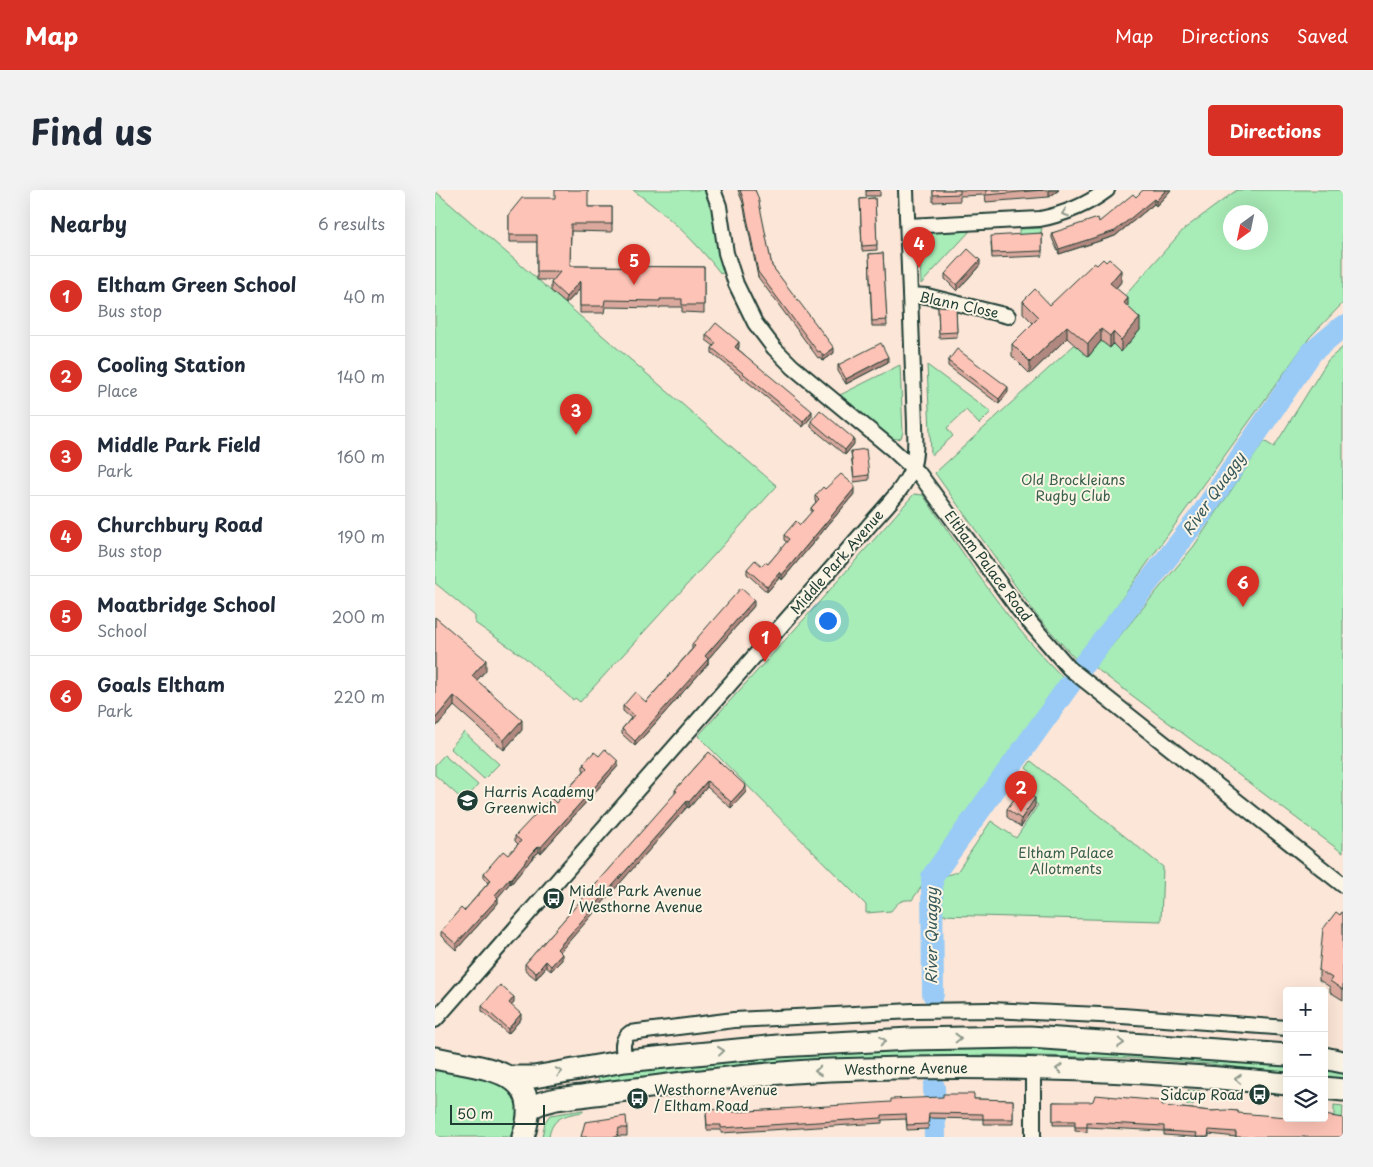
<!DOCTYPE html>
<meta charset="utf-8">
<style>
:root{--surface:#fff;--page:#f2f2f3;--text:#1f2937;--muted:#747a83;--line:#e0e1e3;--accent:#d93025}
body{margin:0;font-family:"Playpen Sans",sans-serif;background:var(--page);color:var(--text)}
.controls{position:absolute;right:15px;bottom:15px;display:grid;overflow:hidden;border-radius:5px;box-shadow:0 5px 20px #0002}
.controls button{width:45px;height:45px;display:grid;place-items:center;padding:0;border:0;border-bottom:1px solid var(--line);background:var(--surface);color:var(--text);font:25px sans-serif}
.compass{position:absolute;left:788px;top:15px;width:45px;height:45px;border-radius:50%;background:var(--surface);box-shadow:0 5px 20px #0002;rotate:213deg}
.scale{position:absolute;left:15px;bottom:12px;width:95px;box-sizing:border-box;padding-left:5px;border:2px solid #1f3d34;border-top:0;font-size:14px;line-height:18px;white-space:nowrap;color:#1f3d34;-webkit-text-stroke:4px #fcf5e5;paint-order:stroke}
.you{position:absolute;left:392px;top:430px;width:18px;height:18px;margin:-12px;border:4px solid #fff;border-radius:50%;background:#1a73e8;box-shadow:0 0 0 8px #1a73e833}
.badge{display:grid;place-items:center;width:32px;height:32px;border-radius:50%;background:var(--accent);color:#fff;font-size:16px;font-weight:700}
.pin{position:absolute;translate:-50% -41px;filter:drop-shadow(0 1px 2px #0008)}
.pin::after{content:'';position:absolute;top:26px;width:18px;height:15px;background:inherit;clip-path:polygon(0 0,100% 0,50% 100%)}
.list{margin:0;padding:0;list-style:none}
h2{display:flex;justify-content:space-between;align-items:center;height:65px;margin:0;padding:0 20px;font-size:21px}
h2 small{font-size:16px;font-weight:400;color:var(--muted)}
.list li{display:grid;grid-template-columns:32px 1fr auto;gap:15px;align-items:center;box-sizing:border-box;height:80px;padding:0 20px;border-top:1px solid var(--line)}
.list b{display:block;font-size:19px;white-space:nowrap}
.list p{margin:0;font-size:16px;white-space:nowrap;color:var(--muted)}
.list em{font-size:16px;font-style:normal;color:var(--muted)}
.icon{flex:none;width:28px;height:28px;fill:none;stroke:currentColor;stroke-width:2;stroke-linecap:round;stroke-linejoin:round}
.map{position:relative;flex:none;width:908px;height:947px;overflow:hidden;border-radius:5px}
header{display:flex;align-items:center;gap:30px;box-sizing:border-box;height:70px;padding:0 25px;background:var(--accent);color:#fff}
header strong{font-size:24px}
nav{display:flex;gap:28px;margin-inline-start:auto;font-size:18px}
.intro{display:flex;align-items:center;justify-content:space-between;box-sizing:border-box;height:120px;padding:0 30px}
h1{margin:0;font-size:35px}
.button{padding:12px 22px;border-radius:5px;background:var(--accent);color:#fff;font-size:18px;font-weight:700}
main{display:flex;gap:30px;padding:0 30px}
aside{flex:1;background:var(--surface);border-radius:5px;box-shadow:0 5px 20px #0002}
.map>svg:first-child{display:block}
.green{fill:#a8ecb7;stroke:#649476;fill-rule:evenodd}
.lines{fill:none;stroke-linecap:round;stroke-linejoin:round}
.river{stroke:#99cbf6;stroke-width:22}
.minor-casing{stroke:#1f3d34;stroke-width:18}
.highway-casing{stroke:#1f3d34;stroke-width:25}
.minor{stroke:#fcf5e5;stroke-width:14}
.highway{stroke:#fcf5e5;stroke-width:21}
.wall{fill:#daa89d;stroke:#1f3d34}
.shaded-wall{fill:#b1887f;stroke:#1f3d34}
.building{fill:#fdc3b6;stroke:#1f3d34}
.oneway{stroke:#8e998c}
.labels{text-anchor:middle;stroke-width:4;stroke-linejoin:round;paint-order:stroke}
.street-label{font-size:14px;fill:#1f3d34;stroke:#fcf5e5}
.park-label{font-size:14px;fill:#3a604e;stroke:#fcf5e5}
.poi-label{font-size:14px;fill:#1f3d34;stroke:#fcf5e5;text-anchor:start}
.water-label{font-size:15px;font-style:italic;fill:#37595b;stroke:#fcf5e5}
</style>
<header>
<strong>Map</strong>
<nav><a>Map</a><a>Directions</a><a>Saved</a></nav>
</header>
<div class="intro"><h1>Find us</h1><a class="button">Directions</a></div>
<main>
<aside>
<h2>Nearby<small>6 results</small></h2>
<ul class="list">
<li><span class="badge">1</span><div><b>Eltham Green School</b><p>Bus stop</p></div><em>40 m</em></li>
<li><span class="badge">2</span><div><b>Cooling Station</b><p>Place</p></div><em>140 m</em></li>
<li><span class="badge">3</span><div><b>Middle Park Field</b><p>Park</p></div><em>160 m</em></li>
<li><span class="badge">4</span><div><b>Churchbury Road</b><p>Bus stop</p></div><em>190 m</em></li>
<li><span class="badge">5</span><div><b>Moatbridge School</b><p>School</p></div><em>200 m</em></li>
<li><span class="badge">6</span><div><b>Goals Eltham</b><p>Park</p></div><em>220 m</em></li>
</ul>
</aside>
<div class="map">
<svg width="908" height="947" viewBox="0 0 908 947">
<rect width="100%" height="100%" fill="#fce6d7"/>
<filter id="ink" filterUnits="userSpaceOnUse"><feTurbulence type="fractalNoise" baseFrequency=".02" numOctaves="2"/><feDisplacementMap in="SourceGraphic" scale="10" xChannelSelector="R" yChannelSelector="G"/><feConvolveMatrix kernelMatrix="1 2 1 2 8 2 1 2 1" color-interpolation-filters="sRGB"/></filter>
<g filter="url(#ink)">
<path class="green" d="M198,0H270L275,11L282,56L289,82L286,84C259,49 233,26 198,0Z
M802,0H908V113L875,147L642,471L602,426L500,283L662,134L664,135L749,39ZM796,22H826V52H796Z
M0,1L342,296L145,512L140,508L138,510L89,467L40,433V426L0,393Z
M607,38L606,42L600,49L584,45V39Z
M535,41L486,94L484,43Z
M908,157V663L659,477L759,356L829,251L839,257L893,170Z
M465,175L468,242L466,248L463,249L455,248L405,205Z
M492,175L556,222L544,234L531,220L512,238L518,246L497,265L496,264Z
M479,304L488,305C533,369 576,439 633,492L477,710C466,709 462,713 456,721L431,723V715L263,546L371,427Z
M29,542L64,574L49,589L15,558Z
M9,565L43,595L29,611L0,585V575Z
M596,571L728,677L726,731L505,725L502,688L522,682L556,631L581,648L603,615L578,598L585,589L594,596L601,587L591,578Z
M578,858L735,862L852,875V883L775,874L695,868L556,865L380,869L164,892L162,882L271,869L425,861Z
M0,879C20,883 64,886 77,902C86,913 80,936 75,947H0Z
M889,879L908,880V890L889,887Z
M753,900L765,901L764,910L757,915H752Z
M899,915L908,916L907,931L899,928Z
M148,920V922C130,925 117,927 114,947H107L110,932L115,925Z"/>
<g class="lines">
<path class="river" d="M649,474L766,325L877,162L908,136
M498,804L497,687L635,494
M499,897L500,947"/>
<defs>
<path id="minor" d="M278,0L284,16L291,63L301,94L320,133L339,158L358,177L456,258L485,285L584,420L634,478L908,695
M473,36L605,29C630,24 652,15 672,0
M476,105L492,106L573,126
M0,830L432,338C447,320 469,300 477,278C482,264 480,248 480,234L471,0
M190,871C188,860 185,850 195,843L299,830L478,821L555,820L687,826L852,838
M598,878V947"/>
<path id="highway" d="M0,868C48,879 112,878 88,947
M889,868L908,872
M76,887H99L190,871L343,856L475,849L595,847L852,865
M889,898L908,900
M93,919L106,913L121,909C212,898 303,884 395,880C547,874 701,879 852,894"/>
</defs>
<use href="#minor" class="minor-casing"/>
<use href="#highway" class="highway-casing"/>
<use href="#minor" class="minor"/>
<use href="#highway" class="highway"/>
</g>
<path class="wall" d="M303,0H320L337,76L399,163L388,171L385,167L383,168L323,87L308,13Z
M431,0H445V6H431Z
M498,0H624L614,7L551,12L550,5L525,6V11L498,12Z
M708,0H736L721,16L719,14L680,46L624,64L617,48V43L664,32L701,7Z
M440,8L442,60L427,61L425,9Z
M153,17H177V42L136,41L135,76L269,77V123L247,122V117H225V118L170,117L169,123H145V99L131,114L116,101V93L118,90H102V52H74V24Z
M607,43V66L557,68L556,52Z
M448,63L452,136H437L434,64Z
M545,75L522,101L510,89V84Z
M662,75L686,92L681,98L693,117L705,140L686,162L678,154L675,158L666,151L653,167L632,148L595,184L577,166V154L598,133L588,123V111L615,115Z
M503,116L521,117L522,147L504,148Z
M271,145L304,157L303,159L377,226L368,237L277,163V158L279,156L271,150Z
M513,171L573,202L564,214L513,176Z
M453,172L411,194L403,181V175Z
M376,231L419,254L410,265L376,237Z
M416,261L434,285V290L419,292Z
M390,299L419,304L347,390L345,387L332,402L312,384V379L333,374L352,352L349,350V345L365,335L376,323V318L381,312L380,311V306Z
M319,416L273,469V474L200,556L187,544V539L196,528L188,521V516L211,512L257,459V454Z
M0,427L51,480L41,491L87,540L69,560L19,516L0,538Z
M274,562L311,602L296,618L272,597L254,618L252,617L124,762L127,770L116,781L111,777L101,789L90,780V774L240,604V600Z
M164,566L183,576L106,663L104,662L99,666L76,694L75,693L62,708L63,713L21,760L6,746V741L29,721L53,693L49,689V683L73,665L83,654L80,651V646L121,613L149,581L148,579V574Z
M600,616L586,637L572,627V619Z
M908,721V810L895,802V797L884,790V780L905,725Z
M79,813L76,815L86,829L73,844L47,821V816Z
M539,909L578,910V934H548V929L494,928L493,939L472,940L471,929L447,930V933L286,943V940H272L271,925L298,922Z
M618,912L727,916L776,921H803L801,947L774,944V947H758L729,945V941L652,937V942L640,941V935H618Z
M150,932L192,938V946H184Z"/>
<path class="shaded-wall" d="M614,0H624L614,7Z
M731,0H736L721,16V11Z
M719,9V14L680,46L624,64V59Z
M545,70V75L522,101V95Z
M686,80V92L675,105V93Z
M145,91V99L131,114V107Z
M693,108V120L689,113Z
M705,128V140L686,162V150Z
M632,136V148L595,184V172Z
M666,139V151L653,167V154Z
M678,142V154L675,158V146Z
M304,152V157L300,162V157Z
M399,158V163L388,171V166Z
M453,167V172L411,194V189Z
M573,197V202L564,214V209Z
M377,221V226L368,237V232Z
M419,249V254L410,265V260Z
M419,299V304L347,390V385Z
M345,382V387L332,402V397Z
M319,410V416L273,469V474L200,556V551L270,466Z
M51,470V480L37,496V486Z
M19,506V516L0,538V529Z
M87,530V540L69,560V550Z
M183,571V576L106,663V657Z
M272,591V597L254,618V612Z
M311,596V602L296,618V612Z
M600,608V616L586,637V629Z
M252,611V617L122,765V759Z
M104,656V662L99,666L76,694V689L99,661Z
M75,688V693L60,711V705Z
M63,708V713L21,760V754Z
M127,764V770L116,781V776Z
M111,771V777L101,789V783Z
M79,807V813L74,818V813Z
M86,824V829L73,844V839Z"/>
<path class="building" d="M120,0H153V17H177V34H136L135,76L269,77V115H247V109H225V111L170,110L169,116H145V91L131,107L116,93L125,82H102V45H74V24L87,8H120Z
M305,0H320L323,7L337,76L399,158L388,166L385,161L383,162L323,82L308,8Z
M431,0H445L431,1Z
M498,0H525V4L498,5Z
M551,0H608L551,5Z
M708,0H731L721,11L719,9L680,41L624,59L617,43L663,28L664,32L698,4L701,7Z
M440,8L442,55L427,56L425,9Z
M607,43V61L557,63L556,46Z
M533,59L545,70L522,95L510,84Z
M448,63L452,130L437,131L434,64Z
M668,69L671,72L674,69L686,80L675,93L693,108L689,113L705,128L686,150L678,142L675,146L666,139L653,154L632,136L595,172L577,154L604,127L588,111L600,99L615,115L659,73L662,75Z
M503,116L521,117L522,142L504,143Z
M281,133L304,152L300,157L377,221L368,232L277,158L281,153L271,145Z
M446,153L453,167L411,189L403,175Z
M522,159L573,197L564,209L513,171Z
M385,220L419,249L410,260L376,231Z
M431,259L434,285L419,287L416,261Z
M406,284L419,295V299L347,385L345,382L332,397L312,379L320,370L327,376L330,372L333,374L354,349L349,345L361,331L365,335L378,320L376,318L384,309L380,306L388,297L390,299Z
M306,398L319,410L270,466L273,469L200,551L187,539L199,525L188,516L200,502L211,512L260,456L257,454Z
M0,427L51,470L37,486L87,530L69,550L19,506L0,529Z
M170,559L183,571L106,657L104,656L99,661L76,689L75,688L60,705L63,708L21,754L6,741L26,718L29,721L56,690L49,683L68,661L73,665L86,651L80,646L116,608L121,613L152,578L148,574L159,562L164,566Z
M274,562L311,596L296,612L272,591L254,612L252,611L122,759L127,764L116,776L111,771L101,783L90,774L242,601L240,600Z
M586,599L600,608L586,629L572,619Z
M908,721V800L895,791L897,788L884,780L888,739L901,722L905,725Z
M65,795L79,807L74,813L86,824L73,839L47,816Z
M508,904H539V909L578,910V929H548V924L494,923L493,934L472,935L471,924L447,925V928L286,938V935H272L271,920L298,919V922L456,912V909L508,907Z
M660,905L727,911V916L776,921L791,920L803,921V923L852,927V928H889V925L908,928V947H801V942L774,940L773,947H761L762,943L729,941V936L652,932V937H640V931H618V912H655L658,911Z
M191,926L192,938H184L182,947H146L150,932Z"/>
<defs><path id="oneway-chevron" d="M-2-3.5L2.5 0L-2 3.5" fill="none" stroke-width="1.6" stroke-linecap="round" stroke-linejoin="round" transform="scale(1.25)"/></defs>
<g class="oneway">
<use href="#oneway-chevron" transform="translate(630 23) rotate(160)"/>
<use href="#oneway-chevron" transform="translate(523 848) rotate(-1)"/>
<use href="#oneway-chevron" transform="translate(448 851) rotate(-3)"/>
<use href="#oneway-chevron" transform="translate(686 853) rotate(4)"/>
<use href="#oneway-chevron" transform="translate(286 861) rotate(-6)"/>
<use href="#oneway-chevron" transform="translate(624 879) rotate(-177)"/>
<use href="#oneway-chevron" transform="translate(383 881) rotate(175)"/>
<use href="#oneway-chevron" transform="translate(124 882) rotate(-11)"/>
<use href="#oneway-chevron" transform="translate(803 889) rotate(-176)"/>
</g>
</g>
<defs>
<symbol id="school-disc" viewBox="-11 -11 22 22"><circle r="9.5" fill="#1f3d34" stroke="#fcf5e5"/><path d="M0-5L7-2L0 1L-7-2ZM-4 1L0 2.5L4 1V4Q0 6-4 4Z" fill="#fff"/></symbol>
<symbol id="bus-disc" viewBox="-11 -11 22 22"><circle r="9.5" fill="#1f3d34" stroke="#fcf5e5"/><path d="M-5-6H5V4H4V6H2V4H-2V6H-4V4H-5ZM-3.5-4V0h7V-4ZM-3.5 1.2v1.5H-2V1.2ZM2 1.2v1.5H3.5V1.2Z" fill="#fff"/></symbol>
</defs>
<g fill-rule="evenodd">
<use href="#school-disc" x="20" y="598" width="25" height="25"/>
<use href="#bus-disc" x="106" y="696" width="25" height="25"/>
<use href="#bus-disc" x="812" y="892" width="25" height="25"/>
<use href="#bus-disc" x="190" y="896" width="25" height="25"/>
</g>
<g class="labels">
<g class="street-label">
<text transform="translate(524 115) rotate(12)" y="5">Blann Close</text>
<text transform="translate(402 372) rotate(-49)" y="5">Middle Park Avenue</text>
<text transform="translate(553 376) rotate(53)" y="5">Eltham Palace Road</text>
<text transform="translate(471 879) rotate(-1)" y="5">Westhorne Avenue</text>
</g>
<g class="park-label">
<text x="638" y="295">Old Brockleians<tspan x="638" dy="16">Rugby Club</tspan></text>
<text x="631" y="668">Eltham Palace<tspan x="631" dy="16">Allotments</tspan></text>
</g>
<g class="poi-label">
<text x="49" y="607">Harris Academy<tspan x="49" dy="16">Greenwich</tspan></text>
<text x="134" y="706">Middle Park Avenue<tspan x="134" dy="16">/ Westhorne Avenue</tspan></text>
<text x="219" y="905">Westhorne Avenue<tspan x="219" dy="16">/ Eltham Road</tspan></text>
<text x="809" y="910" text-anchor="end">Sidcup Road</text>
</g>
<g class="water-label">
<text transform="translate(779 304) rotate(-55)" y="5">River Quaggy</text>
<text transform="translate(497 746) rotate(-90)" y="5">River Quaggy</text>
</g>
</g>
</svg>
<div class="controls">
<button>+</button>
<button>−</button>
<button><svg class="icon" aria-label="layers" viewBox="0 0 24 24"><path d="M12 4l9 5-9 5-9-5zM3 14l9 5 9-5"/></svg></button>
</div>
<svg class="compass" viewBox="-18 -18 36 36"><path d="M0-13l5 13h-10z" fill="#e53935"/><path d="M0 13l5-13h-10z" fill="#747a83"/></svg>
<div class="scale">50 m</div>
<div class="you"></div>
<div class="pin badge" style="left:330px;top:472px">1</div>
<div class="pin badge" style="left:586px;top:622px">2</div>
<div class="pin badge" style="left:141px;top:245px">3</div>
<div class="pin badge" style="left:484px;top:78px">4</div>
<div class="pin badge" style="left:199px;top:95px">5</div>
<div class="pin badge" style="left:808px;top:417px">6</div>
</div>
</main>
